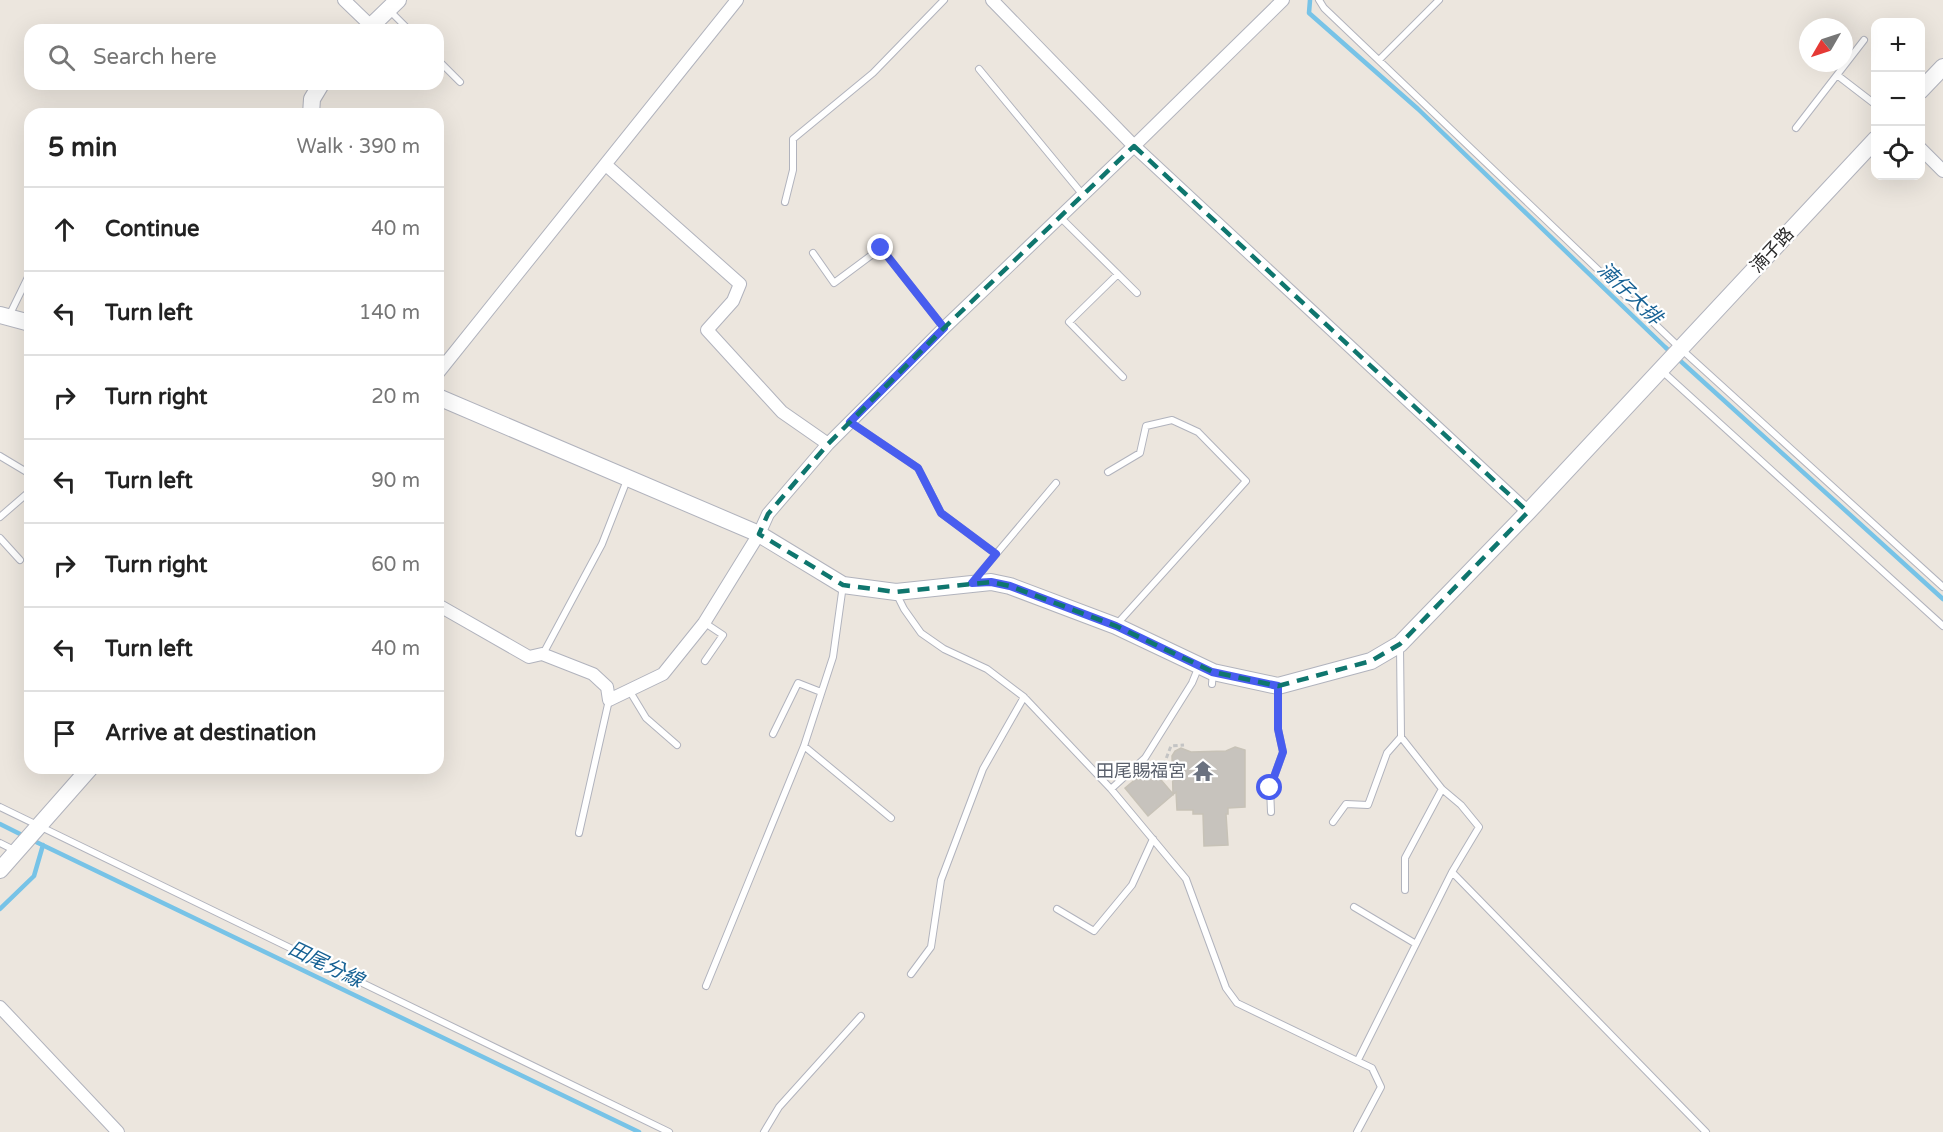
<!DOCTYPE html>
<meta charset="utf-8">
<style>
:root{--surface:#fff;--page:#f6f6f6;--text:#222;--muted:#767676;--line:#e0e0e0}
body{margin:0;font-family:"Varela Round","Noto Sans TC",sans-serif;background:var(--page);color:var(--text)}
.controls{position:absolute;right:18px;top:18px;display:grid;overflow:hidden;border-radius:12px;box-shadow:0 6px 24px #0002}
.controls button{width:54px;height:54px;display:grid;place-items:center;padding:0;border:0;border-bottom:2px solid var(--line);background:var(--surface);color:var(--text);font:30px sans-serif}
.compass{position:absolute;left:1799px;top:18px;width:54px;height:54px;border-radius:50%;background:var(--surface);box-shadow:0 6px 24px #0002;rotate:231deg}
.stop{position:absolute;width:18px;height:18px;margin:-14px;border:4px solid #485def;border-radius:50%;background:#fff}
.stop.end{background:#485def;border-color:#fff;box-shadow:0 2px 6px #0008}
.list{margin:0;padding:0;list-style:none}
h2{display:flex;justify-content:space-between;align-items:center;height:78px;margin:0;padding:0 24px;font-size:26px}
h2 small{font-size:20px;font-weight:400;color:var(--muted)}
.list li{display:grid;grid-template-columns:39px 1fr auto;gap:18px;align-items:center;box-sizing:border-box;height:84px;padding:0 24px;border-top:2px solid var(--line)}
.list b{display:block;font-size:22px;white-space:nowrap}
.list em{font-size:20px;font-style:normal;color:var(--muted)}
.icon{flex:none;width:33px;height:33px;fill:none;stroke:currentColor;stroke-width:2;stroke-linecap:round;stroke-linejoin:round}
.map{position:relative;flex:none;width:1943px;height:1132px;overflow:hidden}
.search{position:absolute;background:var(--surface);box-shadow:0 6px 24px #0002;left:24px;top:24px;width:420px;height:66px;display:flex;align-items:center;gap:15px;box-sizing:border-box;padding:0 21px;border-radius:18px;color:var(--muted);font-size:22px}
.panel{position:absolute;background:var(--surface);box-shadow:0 6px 24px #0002;left:24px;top:108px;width:420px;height:666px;border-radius:18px}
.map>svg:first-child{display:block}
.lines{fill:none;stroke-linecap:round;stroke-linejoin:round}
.stream{stroke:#77c3e7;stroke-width:4.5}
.building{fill:#c7c3bd;stroke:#c7c2b7;stroke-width:1.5}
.lane-casing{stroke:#b1b3bd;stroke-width:8}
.street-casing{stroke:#b1b3bd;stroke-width:14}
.secondary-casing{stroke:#b1b3bd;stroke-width:18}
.path{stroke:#c4c4c4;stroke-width:3;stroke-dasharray:4.5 3;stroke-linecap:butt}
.lane{stroke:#fff;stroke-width:6}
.street{stroke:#fff;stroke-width:12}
.secondary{stroke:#fff;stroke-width:16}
.route{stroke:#485def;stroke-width:8}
.marked{fill:none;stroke:#0f766e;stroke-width:4.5;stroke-dasharray:12 8;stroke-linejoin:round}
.labels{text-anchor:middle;stroke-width:4.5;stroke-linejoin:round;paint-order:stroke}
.street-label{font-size:18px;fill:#2b2b2b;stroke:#fff}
.worship-label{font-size:18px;fill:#5b616d;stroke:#fff;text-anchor:end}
.water-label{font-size:20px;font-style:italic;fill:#166194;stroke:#fff}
</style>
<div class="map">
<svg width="1943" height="1132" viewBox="0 0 1943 1132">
<rect width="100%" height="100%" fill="#ece6de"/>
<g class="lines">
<path class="stream" d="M1310,0L1309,13L1418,109L1665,347L1943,599
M0,824L24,836
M32,840L639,1132
M0,909L34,876L43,845"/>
</g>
<path class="building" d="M1235,747L1245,750V807L1228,808V814H1226L1228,845L1204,846L1203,814H1193V810H1177L1176,792L1148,816L1125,788L1150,767L1173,794L1172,756L1175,751L1181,748L1191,752L1226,751Z"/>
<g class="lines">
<defs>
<path id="lane" d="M1319,0L1324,8L1680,348L1943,587
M389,10L409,30
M438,60L460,82
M1379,60L1439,0
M979,69L1083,195
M1837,75L1876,105
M1796,128L1864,40
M785,202L793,170V139L873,73L944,0
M1060,217L1137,293
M813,253L834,283L881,248L944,328
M1118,274L1069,322L1123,377
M9,316L30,273
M1661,370L1943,626
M850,422L918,468L941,513L996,554
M0,456L30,474
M1108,472L1140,453L1146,426L1172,420L1198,432L1246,481L1117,624
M0,517L30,491
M0,538L20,560
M975,579L1056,483
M896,593L904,609L921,633L944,649L987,669L1024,697L1111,789L1145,758L1192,683L1199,666
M705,623L723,635L705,661
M1400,646L1401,737L1442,789L1461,805L1479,827L1452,872L1706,1132
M543,654L602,544L627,480
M1212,684L1213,672
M629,690L646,718L677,745
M773,734L798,683L821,692
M804,746L891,818
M1111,789L1186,879L1226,988L1237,1003L1372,1068L1381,1087L1357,1132
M0,807L669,1132
M1271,812L1270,788L1283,752L1278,729V687
M1333,822L1346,804L1368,805L1387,753L1401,737
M579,833L609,700
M0,843L14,850
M1405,890V858L1442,789
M1354,907L1416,944
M1057,909L1094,931L1132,885L1153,839
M911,974L931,947L941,880L983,769L1024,697
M706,986L804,746L833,657L843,585
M1358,1060L1452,872
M764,1132L779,1107L861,1016"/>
<path id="street" d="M344,0L371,26
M992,0L1134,146L1528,512
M1920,148L1943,171
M606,165L740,284L733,301L707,330L782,412L828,444
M438,373L737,0
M438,605L529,657L542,654L593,674L607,687L609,700L663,674L704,623L759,534L768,514L828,444L944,328L1134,146L1283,0
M0,1007L118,1132"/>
<path id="secondary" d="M367,30L398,0
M1920,91L1943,67
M311,114L312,99L321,84
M0,315L30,323
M438,397L759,534L843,585L896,592L991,582L1010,586L1116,626L1213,672L1278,686L1371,661L1400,644L1528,512L1876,139
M0,870L90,768"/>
</defs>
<use href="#lane" class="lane-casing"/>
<use href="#street" class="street-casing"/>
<use href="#secondary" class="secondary-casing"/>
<path class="path" d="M1161,772L1171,746L1184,745"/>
<use href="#lane" class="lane"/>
<use href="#street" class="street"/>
<use href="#secondary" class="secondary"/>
</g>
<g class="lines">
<path class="route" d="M881,248L944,328L850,422L918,468L941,513L996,554L972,583L991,582L1010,586L1116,626L1212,672L1278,686V729L1283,752L1270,788"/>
</g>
<path class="marked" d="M1134,146L1528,512L1400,644L1371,661L1278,686L1213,672L1116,626L1010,586L991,582L896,592L843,585L759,534L768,514L828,444L944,328Z"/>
<defs>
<symbol id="temple-bare" viewBox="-9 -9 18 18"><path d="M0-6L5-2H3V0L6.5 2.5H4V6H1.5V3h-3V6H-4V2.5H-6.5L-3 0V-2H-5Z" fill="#6b7280" stroke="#fff" stroke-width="2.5" paint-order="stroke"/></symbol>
</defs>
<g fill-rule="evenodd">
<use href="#temple-bare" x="1188" y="756" width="30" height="30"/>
</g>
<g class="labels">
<g class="street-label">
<text transform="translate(1772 250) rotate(-47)" y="6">湳子路</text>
</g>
<g class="worship-label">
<text x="1186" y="777">田尾賜福宮</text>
</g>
<g class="water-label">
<text transform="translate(1630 293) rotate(44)" y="7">湳仔大排</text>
<text transform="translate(326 964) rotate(26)" y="7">田尾分線</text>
</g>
</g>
</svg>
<div class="controls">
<button>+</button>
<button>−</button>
<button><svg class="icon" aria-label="locate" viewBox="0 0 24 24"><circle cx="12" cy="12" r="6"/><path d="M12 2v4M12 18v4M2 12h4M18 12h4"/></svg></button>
</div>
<svg class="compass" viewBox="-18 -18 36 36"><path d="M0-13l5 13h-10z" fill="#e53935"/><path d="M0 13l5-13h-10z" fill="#767676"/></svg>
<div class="stop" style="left:1270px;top:788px"></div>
<div class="stop end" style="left:881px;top:248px"></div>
<div class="search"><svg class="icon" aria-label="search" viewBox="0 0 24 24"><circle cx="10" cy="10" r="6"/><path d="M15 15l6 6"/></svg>Search here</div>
<section class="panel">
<h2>5 min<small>Walk · 390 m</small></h2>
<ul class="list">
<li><svg class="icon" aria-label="ahead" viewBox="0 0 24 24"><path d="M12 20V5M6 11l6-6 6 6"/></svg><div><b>Continue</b></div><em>40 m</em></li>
<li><svg class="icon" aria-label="left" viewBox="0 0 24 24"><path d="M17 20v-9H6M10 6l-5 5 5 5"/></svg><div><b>Turn left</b></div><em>140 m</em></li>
<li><svg class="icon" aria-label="right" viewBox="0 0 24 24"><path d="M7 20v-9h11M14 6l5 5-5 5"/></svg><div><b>Turn right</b></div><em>20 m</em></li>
<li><svg class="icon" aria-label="left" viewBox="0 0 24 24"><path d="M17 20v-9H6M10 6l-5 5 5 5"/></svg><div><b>Turn left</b></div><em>90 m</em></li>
<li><svg class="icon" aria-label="right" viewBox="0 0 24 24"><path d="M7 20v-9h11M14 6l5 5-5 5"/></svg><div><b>Turn right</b></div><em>60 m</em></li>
<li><svg class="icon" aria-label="left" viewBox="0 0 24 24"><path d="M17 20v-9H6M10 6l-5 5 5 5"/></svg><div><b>Turn left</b></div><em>40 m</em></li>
<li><svg class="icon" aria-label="arrive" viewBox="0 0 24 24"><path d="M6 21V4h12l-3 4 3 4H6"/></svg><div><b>Arrive at destination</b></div></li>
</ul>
</section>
</div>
